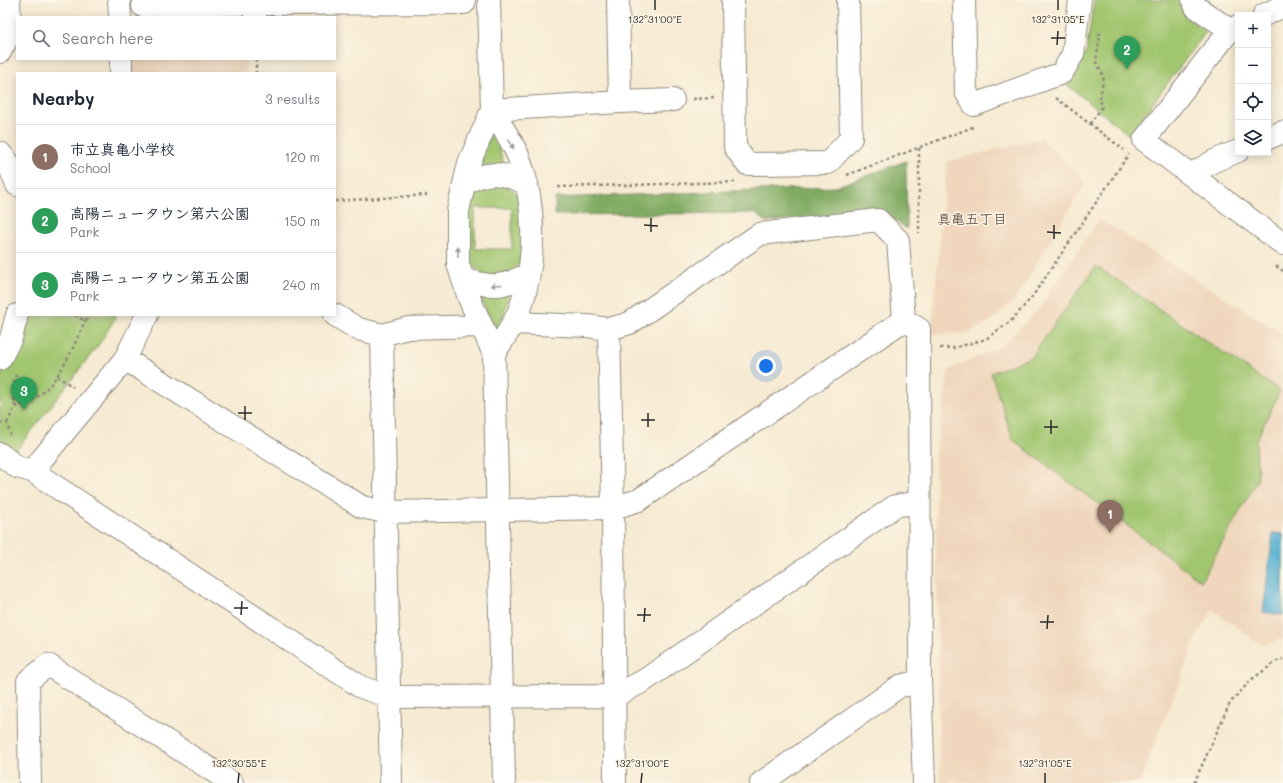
<!DOCTYPE html>
<meta charset="utf-8">
<style>
:root{--surface:#fff;--page:#f2f2f3;--text:#1f2937;--muted:#747a83;--line:#e0e1e3;--accent:#b5179e}
body{margin:0;font-family:Mali,"Klee One",sans-serif;background:var(--page);color:var(--text)}
.controls{position:absolute;right:12px;top:12px;display:grid;overflow:hidden;border-radius:0px;box-shadow:0 2px 10px #0003}
.controls button{width:36px;height:36px;display:grid;place-items:center;padding:0;border:0;border-bottom:1px solid var(--line);background:var(--surface);color:var(--text);font:20px sans-serif}
.you{position:absolute;left:766px;top:366px;width:14px;height:14px;margin:-10px;border:3px solid #fff;border-radius:50%;background:#1a73e8;box-shadow:0 0 0 6px #1a73e833}
.badge{display:grid;place-items:center;width:26px;height:26px;border-radius:50%;background:var(--accent);color:#fff;font-size:13px;font-weight:700}
.pin{position:absolute;translate:-50% -33px;filter:drop-shadow(0 1px 2px #0008)}
.pin::after{content:'';position:absolute;top:21px;width:14px;height:12px;background:inherit;clip-path:polygon(0 0,100% 0,50% 100%)}
.list{margin:0;padding:0;list-style:none}
h2{display:flex;justify-content:space-between;align-items:center;height:52px;margin:0;padding:0 16px;font-size:17px}
h2 small{font-size:13px;font-weight:400;color:var(--muted)}
.list li{display:grid;grid-template-columns:26px 1fr auto;gap:12px;align-items:center;box-sizing:border-box;height:64px;padding:0 16px;border-top:1px solid var(--line)}
.list b{display:block;font-size:15px;white-space:nowrap}
.list p{margin:0;font-size:13px;white-space:nowrap;color:var(--muted)}
.list em{font-size:13px;font-style:normal;color:var(--muted)}
.icon{flex:none;width:22px;height:22px;fill:none;stroke:currentColor;stroke-width:2;stroke-linecap:round;stroke-linejoin:round}
.map{position:relative;flex:none;width:1283px;height:783px;overflow:hidden}
.search{position:absolute;background:var(--surface);box-shadow:0 2px 10px #0003;left:16px;top:16px;width:320px;height:44px;display:flex;align-items:center;gap:10px;box-sizing:border-box;padding:0 14px;border-radius:0px;color:var(--muted);font-size:15px}
.panel{position:absolute;background:var(--surface);box-shadow:0 2px 10px #0003;left:16px;top:72px;width:320px;height:244px;border-radius:0px}
.map>svg:first-child{display:block}
.built{fill:#efd6bc}
.green{fill:#a1c66f;stroke:#66784d;fill-rule:evenodd}
.forest{fill:#80ab62;stroke:#566b46}
.water{fill:#53afd1;stroke:#3f6d7e}
.lines{fill:none;stroke-linecap:round;stroke-linejoin:round}
.street-casing{stroke:#908a7e;stroke-width:24}
.secondary-casing{stroke:#908a7e;stroke-width:24}
.path{stroke:#908a7e;stroke-width:2.5;stroke-dasharray:3 3;stroke-linecap:butt}
.street{stroke:#fff;stroke-width:22}
.secondary{stroke:#fff;stroke-width:22}
.oneway{fill:#a0a0a0}
.ticks{fill:none;stroke:#2b2b2b;stroke-width:1.5}
.labels{text-anchor:middle;stroke-width:3;stroke-linejoin:round;paint-order:stroke}
.neighbourhood-label{font-size:14px;font-weight:bold;fill:#6d5a4f;stroke:#fcf5e5}
.ticks-label{font-size:10px;text-anchor:middle;fill:#2b2b2b;stroke:#fcf5e5;stroke-width:3;stroke-linejoin:round;paint-order:stroke}
</style>
<div class="map">
<svg width="1283" height="783" viewBox="0 0 1283 783">
<rect width="100%" height="100%" fill="#fcf5e5"/>
<filter id="ink" filterUnits="userSpaceOnUse"><feTurbulence type="fractalNoise" baseFrequency=".025" numOctaves="2"/><feDisplacementMap in="SourceGraphic" scale="8" xChannelSelector="R" yChannelSelector="G"/><feConvolveMatrix kernelMatrix="1 2 1 2 8 2 1 2 1" color-interpolation-filters="sRGB"/></filter>
<filter id="wash" filterUnits="userSpaceOnUse"><feTurbulence type="fractalNoise" baseFrequency=".012" numOctaves="4" result="noise"/><feDisplacementMap in="SourceGraphic" scale="16" xChannelSelector="R" yChannelSelector="G"/><feGaussianBlur stdDeviation="0.9" result="paint"/><feColorMatrix in="noise" values="0 0 0 0 0 0 0 0 0 0 0 0 0 0 0 0 0 1.4 0 .05"/><feComposite in="paint" operator="in"/></filter>
<g filter="url(#wash)">
<rect width="100%" height="100%" fill="#f6ead2"/>
<path class="built" d="M132,59H246V73H132Z
M1041,138L1086,182L1017,297L994,319L968,333L931,334L947,162Z
M1099,219L1283,334V639L1262,645L1213,610L1199,631L1139,783H940L935,456L949,370L1003,345L1038,310Z"/>
<path class="green" d="M1094,0H1179L1184,15L1206,32L1129,135L1066,84L1086,53Z
M494,130L504,165L480,167L478,157Z
M487,182L509,187L519,196L522,204V255L519,264L510,273L487,277L470,264L464,255L468,195ZM475,208H512V249H475Z
M1096,266L1280,391L1256,441L1258,479L1201,581L1013,440L991,373L1031,357Z
M482,293H507L509,297L497,334L479,295Z
M24,315H117L100,343L16,451L0,443V378L19,345Z"/>
<path class="forest" d="M906,161L907,229L880,210L767,222L754,213L555,215V198L835,187Z"/>
<path class="water" d="M1273,533L1283,534V615L1263,612Z"/>
</g>
<g filter="url(#ink)">
<g class="lines">
<defs>
<path id="street" d="M119,0L120,17
M733,0L735,147L747,164L828,163L851,138L848,0
M964,0L966,92L974,105L1062,73L1073,54L1080,0
M1193,0L1196,7L1230,30
M143,6L255,4
M1264,15L1283,6
M255,17V4L464,3
M1238,26L1230,30L1144,140L1283,244
M0,52L10,33L9,0
M121,59V73
M620,102L673,100
M492,110C501,126 514,143 520,161C536,205 536,261 521,306C515,323 504,338 494,354
M492,110L469,163L458,211V264L469,298L494,354
M492,110L620,102L618,0
M1268,138L1283,132
M0,153L7,161L17,185
M1192,174L1214,161L1238,151
M464,184C488,170 502,172 527,184
M463,279C491,288 502,288 528,274
M335,315L358,329L382,335L408,328L482,326
M513,323L587,326L609,329L630,323L760,234L878,220L898,240L904,320L919,329L920,681L924,783
M609,329L613,508L615,783
M382,335L391,783
M0,359L11,338L17,315
M125,359L362,507L385,512L613,508L639,500L904,320
M0,454L17,467L32,471L361,687L390,697L615,696L645,680L895,506L919,502
M32,471L125,359L147,315
M30,783L28,681L48,665L232,783
M761,783L900,686L920,681"/>
<path id="secondary" d="M489,0L492,110
M494,354L504,783"/>
</defs>
<use href="#street" class="street-casing"/>
<use href="#secondary" class="secondary-casing"/>
<path class="path" d="M256,59V73
M1056,98L1124,150
M693,99L714,98
M1090,124L1102,107L1100,98L1104,76L1096,62L1100,34L1096,33
M919,148V233
M847,175L973,127
M558,187L735,182
M335,201L427,195
M1276,266L1283,271
M75,315L85,321L91,315
M940,348H954L986,339L1011,321L1032,297L1129,154
M57,376L73,387
M15,407L13,388L16,374
M0,423H7L11,435
M7,423L15,407C54,398 70,354 85,321
M1194,783L1230,703L1251,680L1277,661L1283,659"/>
<use href="#street" class="street"/>
<use href="#secondary" class="secondary"/>
</g>
<defs><path id="oneway-solid" d="M-6-.8H1V-3.2L6.5 0L1 3.2V.8H-6Z"/></defs>
<g class="oneway">
<use href="#oneway-solid" transform="translate(511 144) rotate(61)"/>
<use href="#oneway-solid" transform="translate(458 252) rotate(-90)"/>
<use href="#oneway-solid" transform="translate(496 285) rotate(176)"/>
</g>
</g>
<path class="ticks" d="M655,10V0M1058,10V0M1051,38H1065M1057,45L1058,31M644,225L658,226M651,232V218M1047,232L1061,233M1054,239V225M238,413H252M245,420V406M641,420H655M648,427V413M1044,427H1058M1051,434V420M234,608H248M241,615L242,601M637,615H651M644,622L645,608M1040,622H1054M1047,629L1048,615M238,783L239,773M641,783L642,773M1045,783V773"/>
<g class="labels">
<g class="neighbourhood-label">
<text x="972" y="224">真亀五丁目</text>
</g>
</g>
<g class="ticks-label">
<text x="655" y="23">132°31'00"E</text>
<text x="1058" y="23">132°31'05"E</text>
<text x="239" y="767">132°30'55"E</text>
<text x="642" y="767">132°31'00"E</text>
<text x="1045" y="767">132°31'05"E</text>
</g>
</svg>
<div class="controls">
<button>+</button>
<button>−</button>
<button><svg class="icon" aria-label="locate" viewBox="0 0 24 24"><circle cx="12" cy="12" r="6"/><path d="M12 2v4M12 18v4M2 12h4M18 12h4"/></svg></button>
<button><svg class="icon" aria-label="layers" viewBox="0 0 24 24"><path d="M12 4l9 5-9 5-9-5zM3 14l9 5 9-5"/></svg></button>
</div>
<div class="you"></div>
<div class="pin badge" style="left:1110px;top:533px;background:#8d6e63">1</div>
<div class="pin badge" style="left:1127px;top:69px;background:#2e9e5b">2</div>
<div class="pin badge" style="left:24px;top:410px;background:#2e9e5b">3</div>
<div class="search"><svg class="icon" aria-label="search" viewBox="0 0 24 24"><circle cx="10" cy="10" r="6"/><path d="M15 15l6 6"/></svg>Search here</div>
<section class="panel">
<h2>Nearby<small>3 results</small></h2>
<ul class="list">
<li><span class="badge" style="background:#8d6e63">1</span><div><b>市立真亀小学校</b><p>School</p></div><em>120 m</em></li>
<li><span class="badge" style="background:#2e9e5b">2</span><div><b>高陽ニュータウン第六公園</b><p>Park</p></div><em>150 m</em></li>
<li><span class="badge" style="background:#2e9e5b">3</span><div><b>高陽ニュータウン第五公園</b><p>Park</p></div><em>240 m</em></li>
</ul>
</section>
</div>
